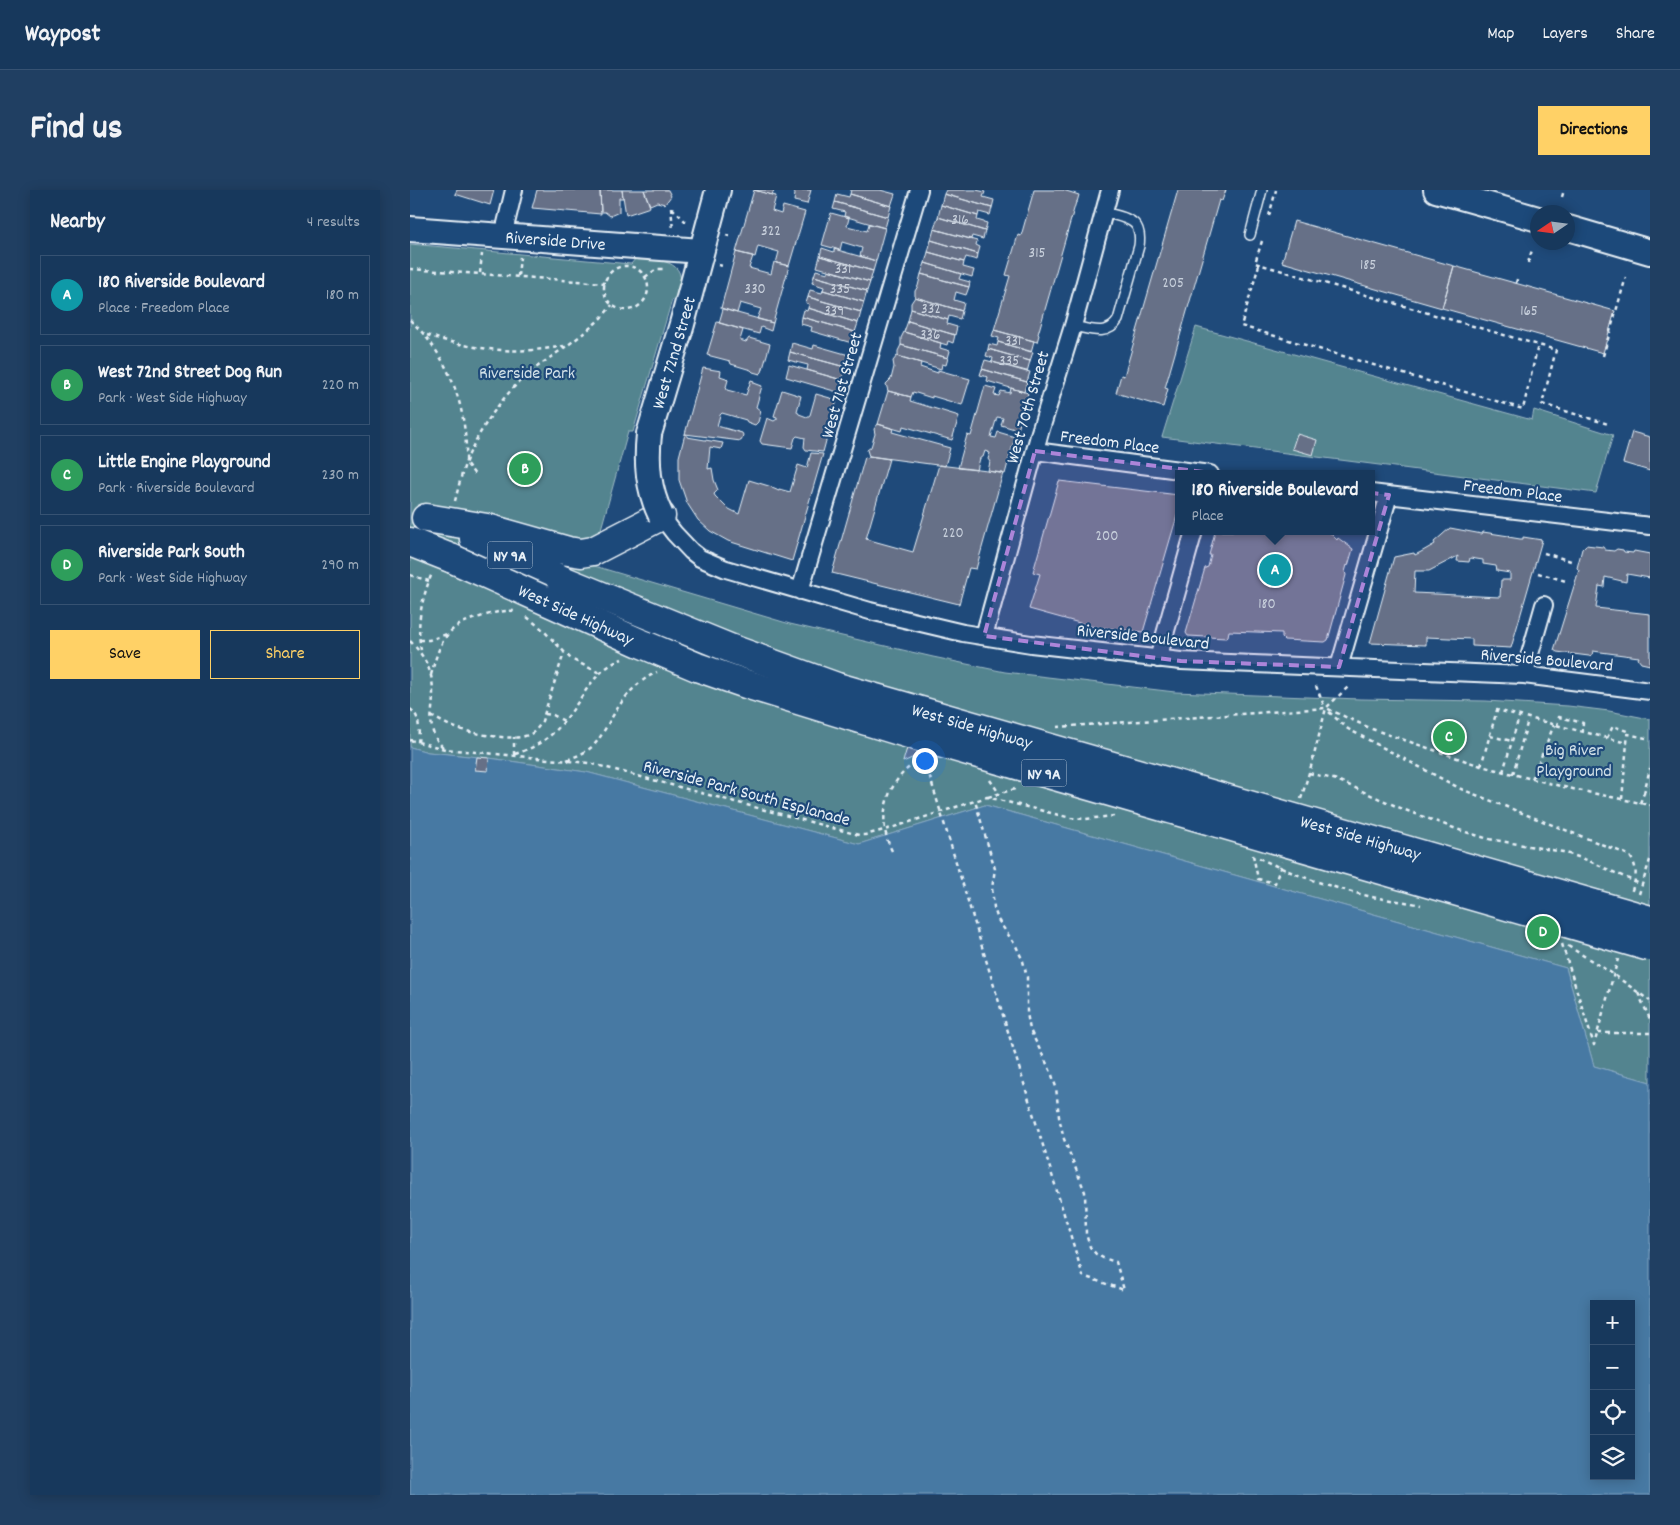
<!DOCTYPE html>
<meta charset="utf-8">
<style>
:root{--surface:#17385c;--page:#203f62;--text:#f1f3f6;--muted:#9eacbb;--line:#365272;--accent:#ffd166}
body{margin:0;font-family:Dekko,sans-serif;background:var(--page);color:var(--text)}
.controls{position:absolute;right:15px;bottom:15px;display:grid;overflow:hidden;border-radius:0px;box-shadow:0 2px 12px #0003}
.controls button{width:45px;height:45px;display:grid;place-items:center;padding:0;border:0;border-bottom:1px solid var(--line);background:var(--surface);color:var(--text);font:25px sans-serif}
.compass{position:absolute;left:1120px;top:15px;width:45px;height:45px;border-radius:50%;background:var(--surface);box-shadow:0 2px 12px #0003;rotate:257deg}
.you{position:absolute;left:514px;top:570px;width:18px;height:18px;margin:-12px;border:4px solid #fff;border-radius:50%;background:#1a73e8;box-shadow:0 0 0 8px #1a73e833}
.badge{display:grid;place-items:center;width:32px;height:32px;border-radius:50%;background:var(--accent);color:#fff;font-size:16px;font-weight:700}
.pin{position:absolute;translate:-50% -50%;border:2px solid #fff;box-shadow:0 1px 5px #0006}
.popup{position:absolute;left:765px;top:280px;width:200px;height:65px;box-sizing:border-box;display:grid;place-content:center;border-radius:0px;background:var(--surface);filter:drop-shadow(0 1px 4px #0005);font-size:16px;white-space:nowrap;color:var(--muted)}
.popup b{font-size:19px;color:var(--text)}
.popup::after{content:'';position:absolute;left:50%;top:100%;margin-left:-10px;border:10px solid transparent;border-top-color:var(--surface)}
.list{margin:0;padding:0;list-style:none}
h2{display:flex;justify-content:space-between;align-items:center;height:65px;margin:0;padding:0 20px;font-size:21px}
h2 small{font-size:16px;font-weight:400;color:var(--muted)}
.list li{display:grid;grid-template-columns:32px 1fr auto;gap:15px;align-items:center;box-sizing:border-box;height:80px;margin:0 10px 10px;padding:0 10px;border:1px solid var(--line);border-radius:0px}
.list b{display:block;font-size:19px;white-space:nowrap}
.list p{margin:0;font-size:16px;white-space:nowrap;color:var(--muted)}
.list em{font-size:16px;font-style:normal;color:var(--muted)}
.actions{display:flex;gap:10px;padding:15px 20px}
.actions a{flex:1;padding:11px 0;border:1px solid var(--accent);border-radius:0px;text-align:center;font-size:18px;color:var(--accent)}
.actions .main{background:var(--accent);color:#111}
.icon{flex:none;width:28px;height:28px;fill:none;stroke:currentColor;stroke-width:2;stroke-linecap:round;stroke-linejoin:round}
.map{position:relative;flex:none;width:1240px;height:1305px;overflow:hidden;border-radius:0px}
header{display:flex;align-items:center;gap:30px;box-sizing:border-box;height:70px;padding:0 25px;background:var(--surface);border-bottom:1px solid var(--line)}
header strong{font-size:24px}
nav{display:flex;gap:28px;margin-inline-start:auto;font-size:18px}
.intro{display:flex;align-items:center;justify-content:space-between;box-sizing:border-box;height:120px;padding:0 30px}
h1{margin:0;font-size:35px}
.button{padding:12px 22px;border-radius:0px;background:var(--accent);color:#111;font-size:18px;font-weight:700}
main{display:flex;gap:30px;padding:0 30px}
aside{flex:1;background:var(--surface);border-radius:0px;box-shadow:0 2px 12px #0003}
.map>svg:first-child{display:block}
.green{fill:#53848f;stroke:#9ebac4}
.water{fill:#4679a3;stroke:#87a9c5;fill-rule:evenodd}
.building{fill:#666f87;stroke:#e8f1f8;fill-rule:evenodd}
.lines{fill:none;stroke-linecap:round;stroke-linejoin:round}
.lane-casing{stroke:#e8f1f8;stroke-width:12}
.street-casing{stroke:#e8f1f8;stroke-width:20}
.secondary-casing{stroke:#e8f1f8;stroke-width:28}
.highway-casing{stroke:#e8f1f8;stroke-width:31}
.path{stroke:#e8f1f8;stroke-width:2.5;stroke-dasharray:4 4;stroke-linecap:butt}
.lane{stroke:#1f4a7a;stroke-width:9}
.street{stroke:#1f4a7a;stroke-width:16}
.secondary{stroke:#1f4a7a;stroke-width:24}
.highway{stroke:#1f4a7a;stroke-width:28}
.secondary-bridge-casing{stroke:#e8f1f8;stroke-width:28;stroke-linecap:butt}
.highway-bridge-casing{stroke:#e8f1f8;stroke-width:31;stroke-linecap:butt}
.secondary-bridge{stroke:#1f4a7a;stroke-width:24}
.highway-bridge{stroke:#1f4a7a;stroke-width:28}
.marked{fill:#ac85d9;fill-opacity:0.2;stroke:#ac85d9;stroke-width:4;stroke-dasharray:10 6;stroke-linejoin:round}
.labels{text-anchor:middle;stroke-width:4.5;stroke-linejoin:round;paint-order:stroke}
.number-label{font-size:15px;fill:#c8d0dc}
.shield{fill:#1f4a7a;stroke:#acbfd2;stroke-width:1}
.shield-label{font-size:16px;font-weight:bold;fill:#e8f1f8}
.street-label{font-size:18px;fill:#e8f1f8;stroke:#1f4a7a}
.park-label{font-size:18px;fill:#d2e1e8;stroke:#1f4a7a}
</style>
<header>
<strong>Waypost</strong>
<nav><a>Map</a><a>Layers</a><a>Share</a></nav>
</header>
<div class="intro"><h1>Find us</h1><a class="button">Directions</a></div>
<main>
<aside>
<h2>Nearby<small>4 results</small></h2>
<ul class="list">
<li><span class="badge" style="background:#0f9aa8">A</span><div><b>180 Riverside Boulevard</b><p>Place · Freedom Place</p></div><em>180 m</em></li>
<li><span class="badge" style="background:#2e9e5b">B</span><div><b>West 72nd Street Dog Run</b><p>Park · West Side Highway</p></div><em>220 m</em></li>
<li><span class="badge" style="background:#2e9e5b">C</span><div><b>Little Engine Playground</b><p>Park · Riverside Boulevard</p></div><em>230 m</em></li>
<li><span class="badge" style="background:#2e9e5b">D</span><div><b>Riverside Park South</b><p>Park · West Side Highway</p></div><em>290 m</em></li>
</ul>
<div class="actions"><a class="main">Save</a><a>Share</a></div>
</aside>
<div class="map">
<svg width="1240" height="1305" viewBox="0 0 1240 1305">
<rect width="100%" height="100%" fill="#1f4a7a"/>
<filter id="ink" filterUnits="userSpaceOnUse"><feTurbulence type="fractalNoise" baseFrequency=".02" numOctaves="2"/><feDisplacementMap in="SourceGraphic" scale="10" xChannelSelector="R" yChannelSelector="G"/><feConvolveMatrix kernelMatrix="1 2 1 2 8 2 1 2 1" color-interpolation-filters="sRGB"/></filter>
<g filter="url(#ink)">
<path class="green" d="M0,54L221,74L226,68C254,70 282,71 266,109L262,110L223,242H218L181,375L380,434L523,467L595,482L765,502L950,509L1076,511L1158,516L1199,521L1240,529V892L1184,876L1156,778L575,615L449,654L176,582L79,568L18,562L0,557Z
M786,137L1122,230L1124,220L1203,245L1186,303L752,247Z"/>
<path class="water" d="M0,557L18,562L79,568L176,582L449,654L575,615L1156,778L1184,876L1240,892V1305H0ZM1184,1114H1221V1286H1184Z"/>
<path class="building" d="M47,0H84L80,15L45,4Z
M127,0H190L191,24L122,18Z
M190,0H212L213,8H209V22L200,26L195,22H191Z
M212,0H234L240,17L216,25Z
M234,0H258L261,6L255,14L247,12L240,15Z
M344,0H364L362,5Z
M344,0L366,6L362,21L371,24L373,16L395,22L379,76L366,73L369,62L348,56L345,67L326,62Z
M384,0H401L397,14L384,11L385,4Z
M441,0H470L485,4L481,16L440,4Z
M536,0H566L575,2L573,7L584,10L582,18L534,4Z
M624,0H653L669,5L667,12H666L628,144L629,145L627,152L584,140L600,86L596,85L608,45L611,46Z
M768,0H816L812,11L809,10L755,198L758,199L753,217L706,203L711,185L714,186Z
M427,4L439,7L440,4L481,16L478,27L425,12Z
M534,4L582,18L580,25L569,22L568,26L531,15Z
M425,12L478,27L475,38L434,26L435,22L423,19Z
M531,15L568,26L567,30L577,33L575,41L528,27Z
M421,23L439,28L437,36L457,41L459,34L475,38L466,71L450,66L452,58L432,52L430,60L412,55Z
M528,27L575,41L573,49L562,46L561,49L524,39Z
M884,31L1044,76L1032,118L872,72Z
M524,39L567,51L566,55L570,57L568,64L521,50Z
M521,50L568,64L567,70L556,67L554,72L518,62Z
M412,58L424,62V59L466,71L463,81L410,66Z
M326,62L343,66L339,78L361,84L364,72L379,76L363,133L347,129L351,119L330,113L327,123L311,118Z
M518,62L554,72L553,77L564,80L562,87L515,73Z
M410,66L463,81L460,92L407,77Z
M515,73L551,84L549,89L560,92L559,97L511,84Z
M1044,76L1205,121L1193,163L1032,118Z
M406,80L418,83V80L460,92L457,101L404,86Z
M511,84L559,97L556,105L546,102L544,110L554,113L552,121L505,107V101L508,96Z
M404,86L457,101L454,112L413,100L414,97L402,93Z
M400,100L412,103L413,100L454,112L451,122L398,107Z
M398,107L451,122L448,133L398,118L399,114L396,113Z
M505,107L552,121L550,129L539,126L538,130L501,119V113Z
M398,118L448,133L445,142L392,127L394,120L397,121Z
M313,119L363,133L361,141L351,137L349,144L309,133Z
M501,119L538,130L537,134L547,137L545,145L498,131Z
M392,127L445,142L442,153L401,141L402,137L391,134Z
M498,131L545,145L543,153L538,151L537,155L494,142Z
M307,132L333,140L330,150L336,152L339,148L360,154L352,182L350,184L343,182L341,180L321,174L320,171L297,165Z
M584,140L624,151L621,162L588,152L589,148L582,146Z
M494,142L531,153L530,158L540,161L538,168L491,155V148Z
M588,152L623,162L620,171L578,159L579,154L587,156Z
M382,153L403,159L404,155L439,165L435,177L380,162Z
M491,155L538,168L536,175L532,174L531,179L488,166V161Z
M578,159L620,171L617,182L582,172L583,168L576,166Z
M380,162L435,177L432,190L397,180L398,175L378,170Z
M487,166L511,173L510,177L528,183V180L560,189L552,215L522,206V208L503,202L501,207L478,201L476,194L481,189L484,177L483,171Z
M575,170L620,182L617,192L572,179Z
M379,175L432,190L431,203L376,187Z
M293,178L311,181L310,186L316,188L318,190L316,197L317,200L336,205L341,190L344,191V193L352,196L346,217L351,221L348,232L345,235L337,232L336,230L312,223L310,225L307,236L332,243L333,245L331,251L275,244Z
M572,179L617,192L614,202L577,191L578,187L570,185Z
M575,196L586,199L584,205L589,206L591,201L600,203L601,198L618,203L608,240L591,235L593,228L587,227L581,247L586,248L588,242L605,247L595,284L578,281L580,272L578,269L580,263L575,261L573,267L570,268L567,280L548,278L557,245L561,246Z
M372,200L391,206L387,221L389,224L397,227L400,225L406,204L427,210L413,262L396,260L394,257L395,248L387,246L385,248L382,258L352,254L350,251L357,228L364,231L367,229V227L364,226Z
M478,201L501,207L500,211L549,226L542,250L493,236L492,241L468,234Z
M468,234L483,239L482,242L540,258L535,276L459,266L457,260L461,257L465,244L464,239Z
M1222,242L1240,247V281L1213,273Z
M275,244L277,245V247L313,253L311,259L300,257L298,279L302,278L304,290L308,300L304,304L305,306L317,318L329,324L339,290L362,297V298L369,301V299L380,302L388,275L397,278L401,263L413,264L382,371L318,351L300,341L288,330L277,313L269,290V267Z
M887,244L907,250L903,265L882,259Z
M459,266L479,269L456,349L503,362L529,275L593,283L566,379L559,378L549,414L422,383L455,267L458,268Z
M649,291L769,305V319L733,442L684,437L619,419L630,384L623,382Z
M1040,338L1072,344L1073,342L1099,346L1098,347L1110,349H1113V347L1132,350L1101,458L1062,456V449L1016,447V455L960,453L984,367L1004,363L1005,365L1011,362L1025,354L1024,352ZM1048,366L1047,371L1059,372L1060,368L1073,370V374L1086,376L1087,381L1100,383V390H1091L1090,407L1004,403L1005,381H1019Z
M807,341H918L927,350L928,348L943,359L938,376L937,375L935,382L936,385L918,450L915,452L874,450L872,448V443L819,441L818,446L816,448L778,446L776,443L795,378L798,377L801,365H799L805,342Z
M1176,355L1193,357L1195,360L1204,361L1207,359L1213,360L1214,362L1223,363L1224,361L1240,364V388L1217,384L1216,392L1195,387L1194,397L1189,396L1186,418L1240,424V475L1231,473L1228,469L1229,467L1183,461L1182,465L1179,466L1147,462L1144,460L1169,380L1167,378L1172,359Z
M502,541L523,561L511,564L493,572Z
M67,567L79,568L78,581L65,580Z"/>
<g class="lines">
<defs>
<path id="lane" d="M840,45L852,0
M663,136C679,139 698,147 708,130L729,56C733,28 716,29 694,22"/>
<path id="street" d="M93,46L104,0
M625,261L800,284
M961,303L1240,336
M251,326L264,343L281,361L290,368L316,379L460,421L553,443L621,454L771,471L1114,485L1240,501
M390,401L509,0
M574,446L630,242L663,136L700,0
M748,469L784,341
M929,477L979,305
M1114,485L1134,415"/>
<g id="secondary">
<path d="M1026,0L1128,29"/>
<path d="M1158,38L1240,62"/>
<path id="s1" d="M0,39L291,61"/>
<path id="s2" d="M239,244L272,134L308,0"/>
</g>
<path id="highway" d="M16,328L77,338L158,361L171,363L183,361L251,326
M64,349L150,389
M0,352L43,369"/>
</defs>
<use href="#lane" class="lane-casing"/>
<use href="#street" class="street-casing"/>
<use href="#secondary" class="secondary-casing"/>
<use href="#highway" class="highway-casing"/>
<path class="path" d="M1152,7L1154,0
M261,17L263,40
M262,18L278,34
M859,26L866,0
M316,45L322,47
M852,51L845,73L1146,160L1132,214L1198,234
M1118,73L1122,60
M308,75L313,76
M849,75L831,136L1113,219L1128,155
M194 98a22 22 0 1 1 44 0a22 22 0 1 1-44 0Z
M0,79L195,93
M70,83L72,64
M108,86L110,67
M235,87L247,79H255
M1106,93L1108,86
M0,130C40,167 58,219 56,273L66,286
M17,145C62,160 106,165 154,156
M1193,166L1216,87
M45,311C48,299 51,286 55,274C66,244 94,203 119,183C146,162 182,142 202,115
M1134,363L1161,371
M1128,383L1156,391
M0,385L19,391
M117,427L131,438L161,469L190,483
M9,450H19L37,444
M0,451C15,466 23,482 23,503C23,525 15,541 34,558
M11,460C6,432 12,409 22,383
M21,485C30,452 35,436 70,427C82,423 93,420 105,421
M906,496L915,518
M0,519C11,526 9,541 8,553
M919,522L938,539L1051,599L1219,665C1229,678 1226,689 1221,703
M135,524L143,525L154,531
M21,526C29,530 37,535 46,538C60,543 101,551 115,546C124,544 128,538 132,531L154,463
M1147,536L1149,527L1173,533L1172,542
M647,537L916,518L962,539L1071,576L1158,598L1240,615
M1080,546L1102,551
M1197,548L1203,536L1217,541L1218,544
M0,550L35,559L179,573L449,645H455L478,639L577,607L661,628L676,629L704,626
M105,564C122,559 139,549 150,536C172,512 180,482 212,469
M104,565V547
M157,570C167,566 177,562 184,555C191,547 196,537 201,529C213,508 226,492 247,482
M515,571L673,1086L714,1100L706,1072L693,1068L686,1064L680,1057L676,1044L675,1002L654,949L649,927L646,897L641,882L620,840L617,823V787L613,771L606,756L588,730L584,718L582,698L585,679L565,611
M1071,576L1087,520L1217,553L1218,544L1240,549
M1093,582L1109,527
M899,583L927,590L995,620L1052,641L1079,649L1153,662L1177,670L1232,695
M1103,584L1118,530
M1122,589L1144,535
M580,590L589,603
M1234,603L1240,578
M578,607L608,598
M891,609L902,573L916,518L939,496
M1212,609L1217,553
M1230,613L1234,603H1240
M482,661C465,628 477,588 510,570
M843,665L848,689L865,693L872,672
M849,668C884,685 920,697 958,706C975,710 994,711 1011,715
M1229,704L1240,670
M1152,754L1184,855L1208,769
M1158,756L1203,784L1240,811
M1228,803L1240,829
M1188,843H1240"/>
<use href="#lane" class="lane"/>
<use href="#street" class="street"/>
<use href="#secondary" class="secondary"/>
<use href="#highway" class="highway"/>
<defs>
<path id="secondary-bridge" d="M239,244C236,273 238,299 251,326"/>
<g id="highway-bridge">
<path id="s3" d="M43,369L230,453L287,477L339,495L499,544L1240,757"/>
<path id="s4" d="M150,389L322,459L427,497L1240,730"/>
</g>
</defs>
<use href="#secondary-bridge" class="secondary-bridge-casing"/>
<use href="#highway-bridge" class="highway-bridge-casing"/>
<use href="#secondary-bridge" class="secondary-bridge"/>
<use href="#highway-bridge" class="highway-bridge"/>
</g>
</g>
<path class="marked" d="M625,261L979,305L929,477L771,471L574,446Z"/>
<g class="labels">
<g class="number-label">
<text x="550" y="34">316</text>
<text x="361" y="45">322</text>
<text x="627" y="67">315</text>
<text x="958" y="79">185</text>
<text x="433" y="83">331</text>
<text x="763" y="97">205</text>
<text x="345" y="103">330</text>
<text x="430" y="103">335</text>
<text x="521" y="123">332</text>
<text x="424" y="125">339</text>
<text x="1119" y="125">165</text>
<text x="520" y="149">336</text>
<text x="603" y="155">331</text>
<text x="599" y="175">335</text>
<text x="543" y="347">220</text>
<text x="697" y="350">200</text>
<text x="857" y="418">180</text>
</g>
<g class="shield">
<rect x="77.5" y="351.5" width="45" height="27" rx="4"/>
<rect x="611.5" y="569.5" width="45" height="27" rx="4"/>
</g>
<g class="shield-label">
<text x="100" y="371">NY 9A</text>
<text x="634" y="589">NY 9A</text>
</g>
<g class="street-label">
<text dy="6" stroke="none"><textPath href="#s1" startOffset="146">Riverside Drive</textPath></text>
<text dy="6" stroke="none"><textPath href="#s2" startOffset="85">West 72nd Street</textPath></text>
<text transform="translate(431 195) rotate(-74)" y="6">West 71st Street</text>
<text transform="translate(617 217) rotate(-74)" y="6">West 70th Street</text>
<text transform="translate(700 251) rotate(7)" y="6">Freedom Place</text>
<text transform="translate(1103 300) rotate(7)" y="6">Freedom Place</text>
<text dy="6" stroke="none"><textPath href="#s3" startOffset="135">West Side Highway</textPath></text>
<text transform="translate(733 446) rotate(6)" y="6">Riverside Boulevard</text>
<text transform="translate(1137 469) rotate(5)" y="6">Riverside Boulevard</text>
<text dy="6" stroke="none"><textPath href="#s4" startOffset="438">West Side Highway</textPath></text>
<text transform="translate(337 602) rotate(15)" y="6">Riverside Park South Esplanade</text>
<text dy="6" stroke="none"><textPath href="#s4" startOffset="842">West Side Highway</textPath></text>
</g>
<g class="park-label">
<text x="117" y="188">Riverside Park</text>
<text x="1164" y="565">Big River<tspan x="1164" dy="21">Playground</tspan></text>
</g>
</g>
</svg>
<div class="controls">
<button>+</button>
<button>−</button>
<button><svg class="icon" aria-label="locate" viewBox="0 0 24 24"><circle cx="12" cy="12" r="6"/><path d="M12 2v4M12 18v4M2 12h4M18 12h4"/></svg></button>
<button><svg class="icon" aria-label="layers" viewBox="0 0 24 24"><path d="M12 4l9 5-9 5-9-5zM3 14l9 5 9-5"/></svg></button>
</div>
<svg class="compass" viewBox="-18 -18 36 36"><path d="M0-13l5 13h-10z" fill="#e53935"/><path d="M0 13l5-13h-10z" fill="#9eacbb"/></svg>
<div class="you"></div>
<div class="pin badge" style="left:865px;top:380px;background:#0f9aa8">A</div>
<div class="popup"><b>180 Riverside Boulevard</b>Place</div>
<div class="pin badge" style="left:115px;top:279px;background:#2e9e5b">B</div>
<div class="pin badge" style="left:1039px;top:547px;background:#2e9e5b">C</div>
<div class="pin badge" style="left:1133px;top:742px;background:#2e9e5b">D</div>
</div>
</main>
